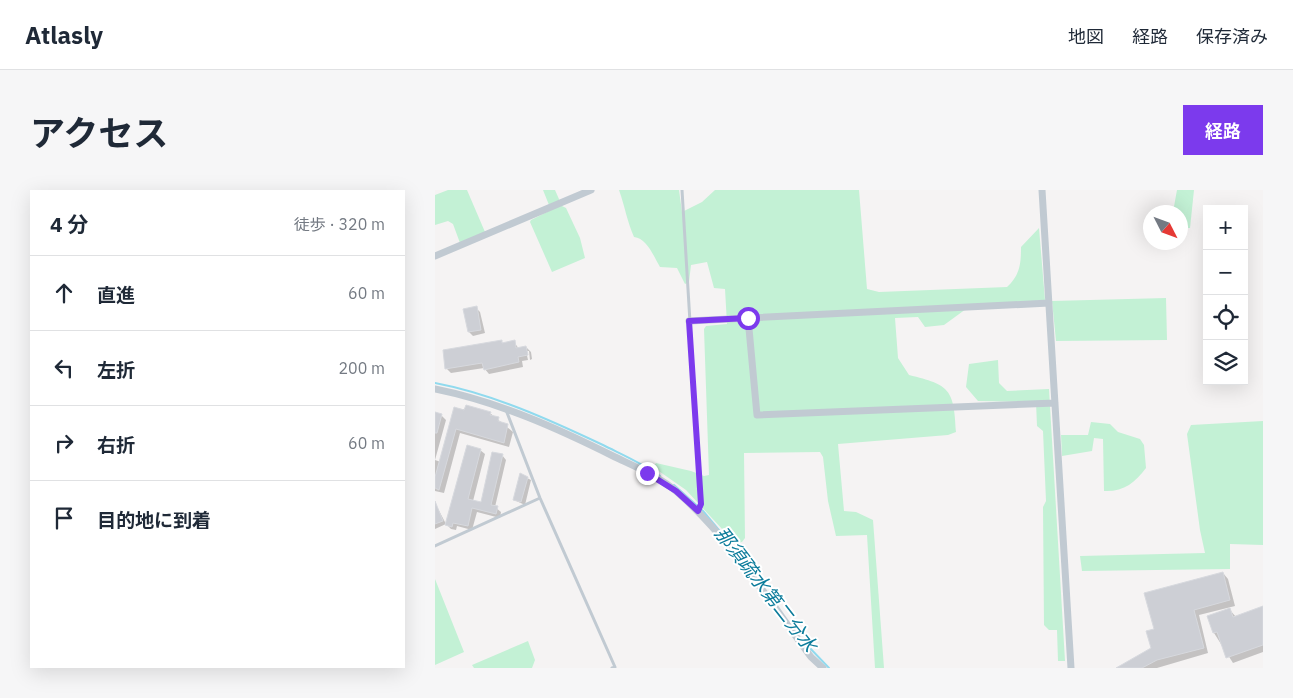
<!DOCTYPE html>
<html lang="ja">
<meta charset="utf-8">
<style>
:root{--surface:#fff;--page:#f6f6f7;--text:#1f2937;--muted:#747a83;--line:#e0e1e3;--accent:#7c3aed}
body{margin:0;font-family:"IBM Plex Sans","Noto Sans JP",sans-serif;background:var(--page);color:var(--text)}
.controls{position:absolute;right:15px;top:15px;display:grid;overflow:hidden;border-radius:0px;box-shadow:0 5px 20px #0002}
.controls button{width:45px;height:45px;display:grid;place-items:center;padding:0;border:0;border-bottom:1px solid var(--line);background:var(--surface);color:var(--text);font:25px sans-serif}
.compass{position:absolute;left:708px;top:15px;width:45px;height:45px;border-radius:50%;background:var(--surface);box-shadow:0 5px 20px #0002;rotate:132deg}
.stop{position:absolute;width:15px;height:15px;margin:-11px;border:4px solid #7c3aed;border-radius:50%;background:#fff}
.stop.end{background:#7c3aed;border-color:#fff;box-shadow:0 1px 5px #0008}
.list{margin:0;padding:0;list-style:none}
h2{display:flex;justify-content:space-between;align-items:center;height:65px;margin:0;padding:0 20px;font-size:21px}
h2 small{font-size:16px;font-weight:400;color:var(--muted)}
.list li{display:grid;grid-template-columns:32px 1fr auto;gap:15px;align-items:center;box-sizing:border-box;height:75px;padding:0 20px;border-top:1px solid var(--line)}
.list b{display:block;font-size:19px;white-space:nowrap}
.list em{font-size:16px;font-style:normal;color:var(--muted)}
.icon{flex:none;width:28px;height:28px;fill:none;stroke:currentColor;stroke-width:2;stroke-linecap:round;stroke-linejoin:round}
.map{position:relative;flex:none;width:828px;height:478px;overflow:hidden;border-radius:0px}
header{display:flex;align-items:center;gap:30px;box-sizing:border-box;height:70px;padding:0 25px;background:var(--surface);border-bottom:1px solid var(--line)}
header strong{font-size:24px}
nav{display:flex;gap:28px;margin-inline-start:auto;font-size:18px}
.intro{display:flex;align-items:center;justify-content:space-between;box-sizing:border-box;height:120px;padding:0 30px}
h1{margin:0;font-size:35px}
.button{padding:12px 22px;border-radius:0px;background:var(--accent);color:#fff;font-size:18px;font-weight:700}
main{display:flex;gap:30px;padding:0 30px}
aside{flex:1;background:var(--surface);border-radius:0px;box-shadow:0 5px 20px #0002}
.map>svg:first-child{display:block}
.green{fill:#c3f1d5}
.shadow{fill:#0003}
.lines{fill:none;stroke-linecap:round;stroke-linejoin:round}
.stream{stroke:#90daee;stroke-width:2}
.building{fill:#cdcfd5;stroke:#d7d9de}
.lane{stroke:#c1cad2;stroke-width:3}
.street{stroke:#c1cad2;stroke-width:7}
.route{stroke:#7c3aed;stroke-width:6}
.labels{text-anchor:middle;stroke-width:4;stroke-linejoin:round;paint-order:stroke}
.water-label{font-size:19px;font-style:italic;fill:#0c7c9b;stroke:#fff}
</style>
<header>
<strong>Atlasly</strong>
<nav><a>地図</a><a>経路</a><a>保存済み</a></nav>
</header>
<div class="intro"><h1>アクセス</h1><a class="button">経路</a></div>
<main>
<aside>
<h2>4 分<small>徒歩 · 320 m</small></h2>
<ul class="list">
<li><svg class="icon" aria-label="ahead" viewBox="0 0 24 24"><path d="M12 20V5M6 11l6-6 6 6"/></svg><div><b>直進</b></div><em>60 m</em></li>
<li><svg class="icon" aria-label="left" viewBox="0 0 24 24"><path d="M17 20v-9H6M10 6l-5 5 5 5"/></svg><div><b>左折</b></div><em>200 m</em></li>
<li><svg class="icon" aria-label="right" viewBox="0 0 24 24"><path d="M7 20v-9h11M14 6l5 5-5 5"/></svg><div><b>右折</b></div><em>60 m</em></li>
<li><svg class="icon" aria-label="arrive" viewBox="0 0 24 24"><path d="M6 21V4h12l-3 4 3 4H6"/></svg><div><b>目的地に到着</b></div></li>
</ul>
</aside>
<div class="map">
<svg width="828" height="478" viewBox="0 0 828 478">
<rect width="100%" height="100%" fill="#f5f3f3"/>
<path class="green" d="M13,0H32L50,42L25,53L18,34L13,31L0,35V5Z
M108,0H120L127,16L131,18L145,48L150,68L117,82L95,32L96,30L116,20Z
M184,0H244L247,22L267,12L280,0H424L432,99L444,102L572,97C585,85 586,74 586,57L604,38L610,110L531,119L509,135L490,137L483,127L460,128L463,168L474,185C515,195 519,199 521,242L513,245L403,254L409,321L421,322L438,330L449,478H440L432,345L401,346L393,311L388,267L385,262L309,263L310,348L307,352L300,353L251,300L218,277L221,273L256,281L269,286L274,285L269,139L271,136L292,134L290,99L279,98L272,72L256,75L254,92L250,94L242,78L225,77C219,67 212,48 199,47C192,31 190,17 184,0Z
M742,0H759L755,38H746V22H738Z
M731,108L732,150L621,151L617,111Z
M563,170L564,193L572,201L614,199L630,471H623L622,440H614L609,435L608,317L611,311L608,241L602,236L601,212L543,211L531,197L534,174Z
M828,231V355L795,354V379L647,381L645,366L770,363L765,340L752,244L756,235Z
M656,232L675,234L683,242L705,249L709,255L711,278C700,293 688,302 669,301L668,249L659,248L657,261L627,266L626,245H653Z
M0,389L29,462L0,475Z
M93,451L100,470L97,478H39L37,475Z"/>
<path class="shadow" d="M41,118L45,122L50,143L38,146L34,142Z
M66,151L69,154L79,152L84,159L91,157L96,162L97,169L95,170L94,161H91L93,170L87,171L88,177L54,184L49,178L16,183L11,178Z
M20,218L55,223L78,242L74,257L25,243L9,303L0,301V224L6,225L11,230L0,270L6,272Z
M45,260L50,264L38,311L47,313L67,265L71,270L60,317L66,322L65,328L42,322L37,340L22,336L21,340L16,339L12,335Z
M86,285L96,290L90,315L79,310Z
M0,313L11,334L0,339Z
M788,383L793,389L800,416L764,425L773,463L722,478H684L717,459L720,440Z
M828,418V462L798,473L779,443L795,420L801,427Z"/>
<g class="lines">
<path class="stream" d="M0,193C58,204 115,230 168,255C188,265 207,273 225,286
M239,295L268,321L293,351
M371,454L394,478"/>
</g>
<path class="building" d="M42,116L46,140L33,142L28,119Z
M67,150V153L80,150L81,158L91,156L93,165L83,167L84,172L49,180L47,173L10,179L8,160Z
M31,215L56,222L55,225L64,227L63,231L73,234L69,253L21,239L4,300L0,298V287L19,217L29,220Z
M0,222L7,224L2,243H0Z
M32,255L46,259L33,309L46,312L57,262L68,264L56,315L63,316L61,324L37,318L33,336L18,333L17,337L10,335Z
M85,283L93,287L86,312L78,310Z
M0,311L8,331L0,334Z
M788,382L795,410L759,420L769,458L722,470L707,478H681L716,458L711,441L719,439L709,403Z
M828,416V455L791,468L782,442L778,443L772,426L795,418L798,427Z"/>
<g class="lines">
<path class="lane" d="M247,0L266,314L263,321
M71,220L105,308L180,477L177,478
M0,356L105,308"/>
<path class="street" d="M607,0L636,478
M0,66L156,0
M313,128L322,225L620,213
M254,131L614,113
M0,199C64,212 122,238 180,267C201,277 225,287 242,302C294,347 335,412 376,467L388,478"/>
</g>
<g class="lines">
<path class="route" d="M212,283L241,301L263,321L266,314L254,131L313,128"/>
</g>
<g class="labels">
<g class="water-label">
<text transform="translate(331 399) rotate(52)" y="7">那須疏水第二分水</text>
</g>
</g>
</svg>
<div class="controls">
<button>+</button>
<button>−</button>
<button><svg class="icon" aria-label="locate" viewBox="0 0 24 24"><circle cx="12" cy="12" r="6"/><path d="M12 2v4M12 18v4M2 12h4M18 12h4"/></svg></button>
<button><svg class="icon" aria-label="layers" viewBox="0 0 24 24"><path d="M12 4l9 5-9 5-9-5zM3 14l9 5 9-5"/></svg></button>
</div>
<svg class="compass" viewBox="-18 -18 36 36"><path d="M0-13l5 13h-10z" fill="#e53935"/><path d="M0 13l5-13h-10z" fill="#747a83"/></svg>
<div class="stop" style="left:313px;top:128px"></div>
<div class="stop end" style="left:212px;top:283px"></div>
</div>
</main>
